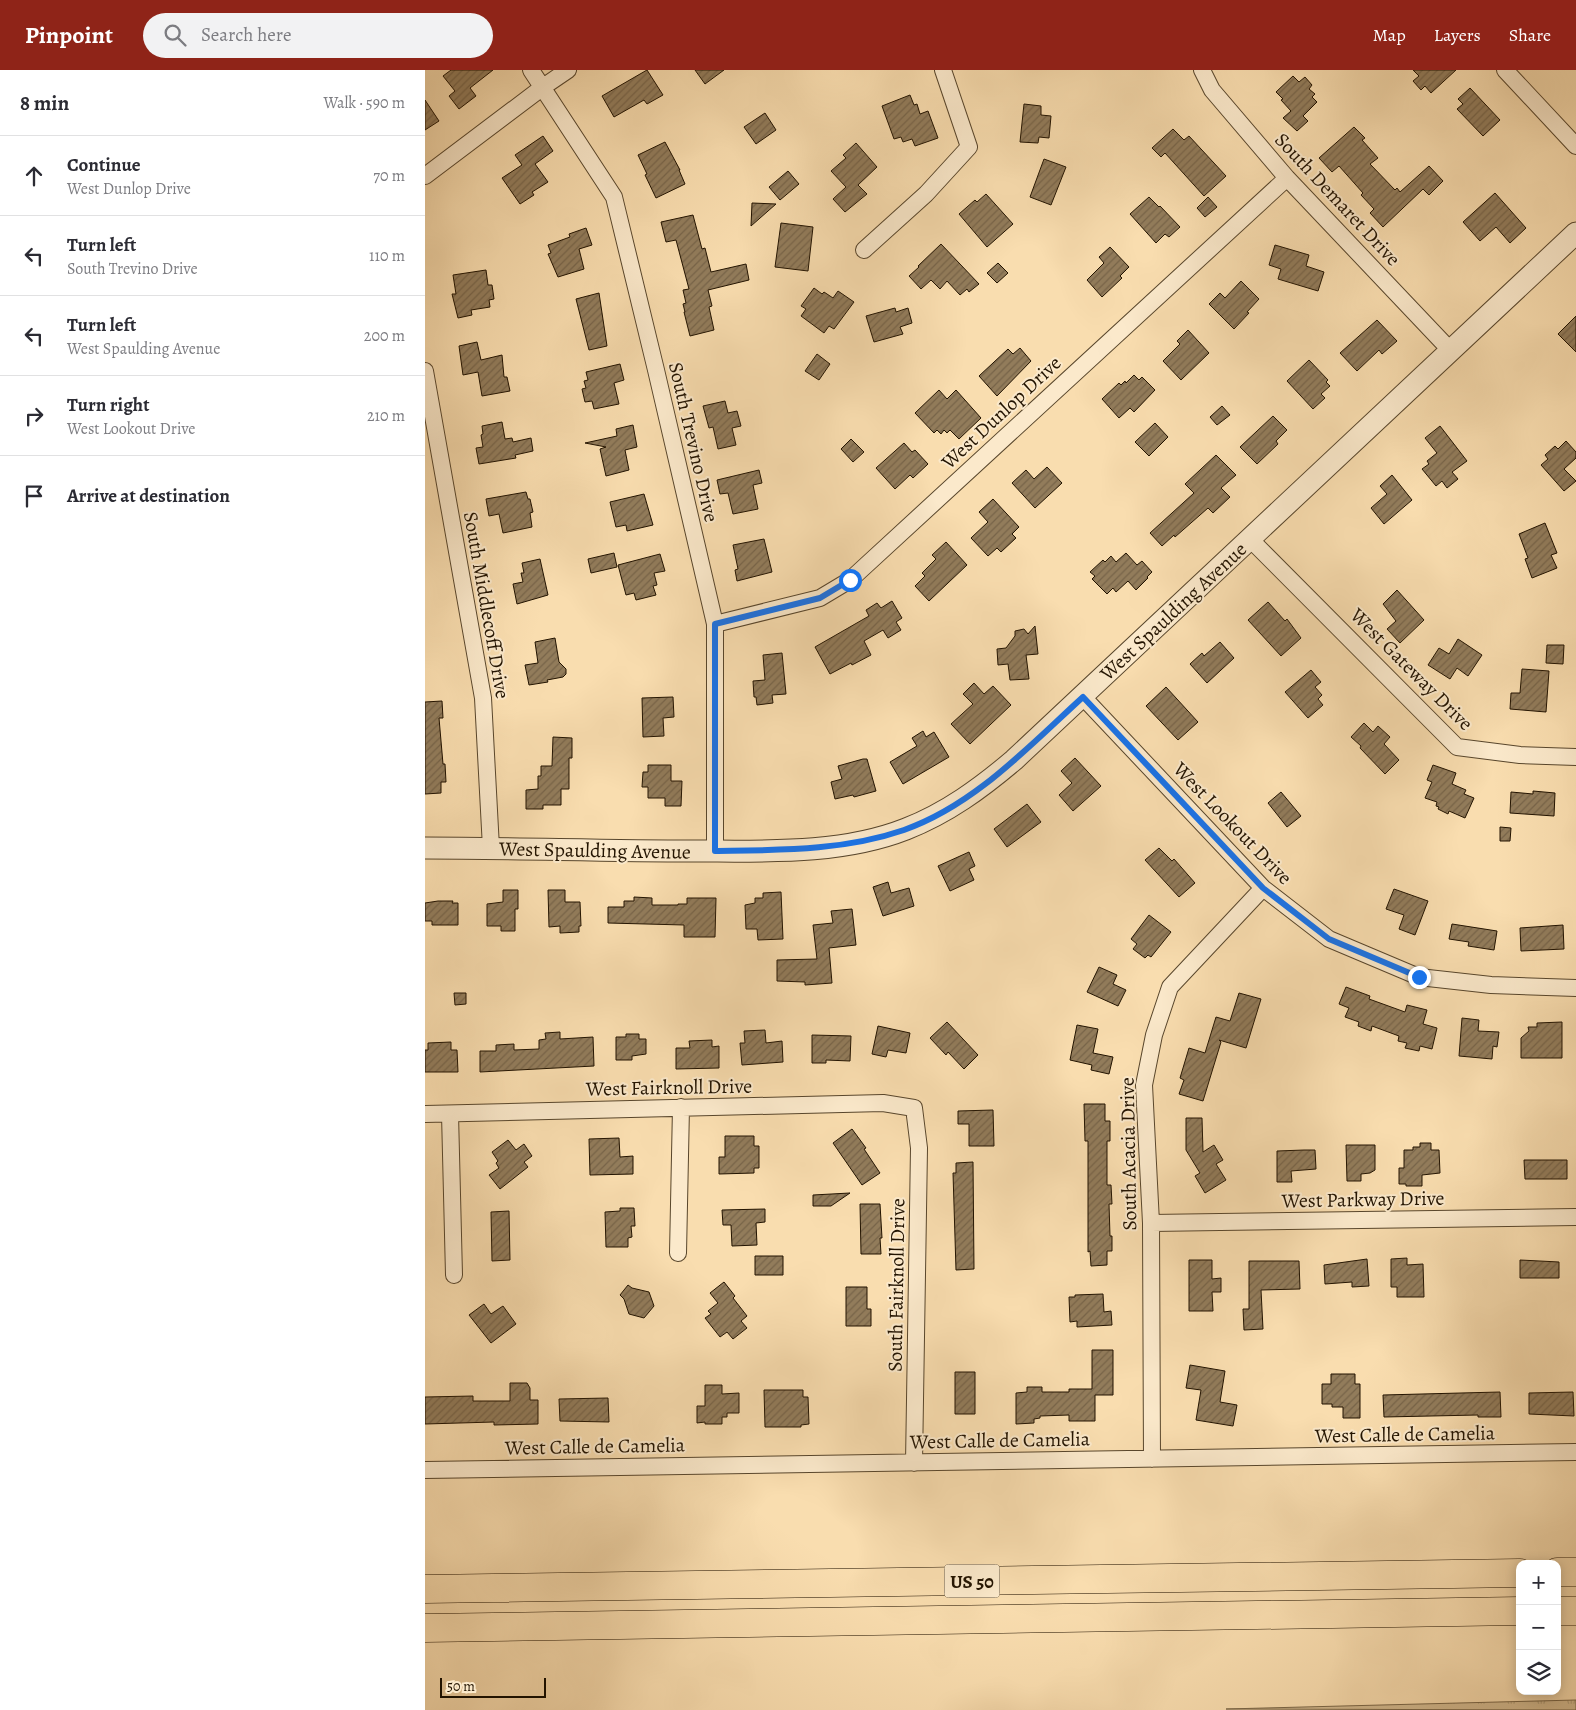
<!DOCTYPE html>
<meta charset="utf-8">
<style>
:root{--surface:#fff;--page:#f2f2f3;--text:#2b2b33;--muted:#7c7c81;--line:#e1e1e2;--accent:#8f2418}
body{margin:0;font-family:Alegreya,serif;background:var(--page);color:var(--text)}
.controls{position:absolute;right:15px;bottom:15px;display:grid;overflow:hidden;border-radius:10px;box-shadow:0 2px 12px #0003}
.controls button{width:45px;height:45px;display:grid;place-items:center;padding:0;border:0;border-bottom:1px solid var(--line);background:var(--surface);color:var(--text);font:25px sans-serif}
.scale{position:absolute;left:15px;bottom:12px;width:106px;box-sizing:border-box;padding-left:5px;border:2px solid #221300;border-top:0;font-size:14px;line-height:18px;white-space:nowrap;color:#221300;-webkit-text-stroke:4px #fbe9cb;paint-order:stroke}
.stop{position:absolute;width:15px;height:15px;margin:-11px;border:4px solid #1a73e8;border-radius:50%;background:#fff}
.stop.end{background:#1a73e8;border-color:#fff;box-shadow:0 1px 5px #0008}
.list{margin:0;padding:0;list-style:none}
h2{display:flex;justify-content:space-between;align-items:center;height:65px;margin:0;padding:0 20px;font-size:21px}
h2 small{font-size:16px;font-weight:400;color:var(--muted)}
.list li{display:grid;grid-template-columns:32px 1fr auto;gap:15px;align-items:center;box-sizing:border-box;height:80px;padding:0 20px;border-top:1px solid var(--line)}
.list b{display:block;font-size:19px;white-space:nowrap}
.list p{margin:0;font-size:16px;white-space:nowrap;color:var(--muted)}
.list em{font-size:16px;font-style:normal;color:var(--muted)}
.icon{flex:none;width:28px;height:28px;fill:none;stroke:currentColor;stroke-width:2;stroke-linecap:round;stroke-linejoin:round}
.map{position:relative;flex:none;width:1151px;height:1640px;overflow:hidden}
header{display:flex;align-items:center;gap:30px;box-sizing:border-box;height:70px;padding:0 25px;background:var(--accent);color:#fff}
header strong{font-size:24px}
nav{display:flex;gap:28px;margin-inline-start:auto;font-size:18px}
.search{width:350px;height:45px;background:var(--page);display:flex;align-items:center;gap:12px;box-sizing:border-box;padding:0 18px;border-radius:28px;color:var(--muted);font-size:19px}
main{display:flex}
aside{flex:1;background:var(--surface)}
.map>svg:first-child{display:block}
.grass{fill:url(#grass-tufts);stroke:#7b6748}
.building{fill:url(#building-hatch);stroke:#221300}
.lines{fill:none;stroke-linecap:round;stroke-linejoin:round}
.minor-casing{stroke:#58462c;stroke-width:18}
.tertiary-casing{stroke:#58462c;stroke-width:23}
.trunk-casing{stroke:#221300;stroke-width:29}
.minor{stroke:#fbe9cb;stroke-width:16}
.tertiary{stroke:#fbe9cb;stroke-width:21}
.trunk{stroke:#f9ddaf;stroke-width:28}
.route{stroke:#1a73e8;stroke-width:6}
.labels{text-anchor:middle;stroke-width:4;stroke-linejoin:round;paint-order:stroke}
.shield{fill:#fbe9cb;stroke:#63533d;stroke-width:1}
.shield-label{font-size:19px;font-weight:bold;fill:#221300}
.street-label{font-size:20px;fill:#221300;stroke:#fbe9cb}
</style>
<header>
<strong>Pinpoint</strong>
<div class="search"><svg class="icon" aria-label="search" viewBox="0 0 24 24"><circle cx="10" cy="10" r="6"/><path d="M15 15l6 6"/></svg>Search here</div>
<nav><a>Map</a><a>Layers</a><a>Share</a></nav>
</header>
<main>
<aside>
<h2>8 min<small>Walk · 590 m</small></h2>
<ul class="list">
<li><svg class="icon" aria-label="ahead" viewBox="0 0 24 24"><path d="M12 20V5M6 11l6-6 6 6"/></svg><div><b>Continue</b><p>West Dunlop Drive</p></div><em>70 m</em></li>
<li><svg class="icon" aria-label="left" viewBox="0 0 24 24"><path d="M17 20v-9H6M10 6l-5 5 5 5"/></svg><div><b>Turn left</b><p>South Trevino Drive</p></div><em>110 m</em></li>
<li><svg class="icon" aria-label="left" viewBox="0 0 24 24"><path d="M17 20v-9H6M10 6l-5 5 5 5"/></svg><div><b>Turn left</b><p>West Spaulding Avenue</p></div><em>200 m</em></li>
<li><svg class="icon" aria-label="right" viewBox="0 0 24 24"><path d="M7 20v-9h11M14 6l5 5-5 5"/></svg><div><b>Turn right</b><p>West Lookout Drive</p></div><em>210 m</em></li>
<li><svg class="icon" aria-label="arrive" viewBox="0 0 24 24"><path d="M6 21V4h12l-3 4 3 4H6"/></svg><div><b>Arrive at destination</b></div></li>
</ul>
</aside>
<div class="map">
<svg width="1151" height="1640" viewBox="0 0 1151 1640">
<defs>
<pattern id="grass-tufts" width="24" height="20" patternUnits="userSpaceOnUse" patternTransform="scale(1.25)"><rect width="24" height="20" fill="#d4bb91"/><path d="M3 7l-1-3M5 7V3M7 7l1-3M15 17l-1-3M17 17v-4M19 17l1-3" fill="none" stroke="#b6a07b"/></pattern>
<pattern id="building-hatch" width="6" height="6" patternUnits="userSpaceOnUse" patternTransform="scale(1.25)"><rect width="6" height="6" fill="#927c5b"/><path d="M-1 1l2-2M0 6l6-6M5 7l2-2" fill="none" stroke="#776449"/></pattern>
</defs>
<rect width="100%" height="100%" fill="#f9ddaf"/>
<filter id="stains"><feTurbulence type="fractalNoise" baseFrequency=".004" numOctaves="4"/><feColorMatrix values="0 0 0 0 .2 0 0 0 0 .09 0 0 0 0 .02 0 0 0 .5 -.17"/></filter>
<radialGradient id="worn" r=".72"><stop offset=".6" stop-color="#630" stop-opacity="0"/><stop offset="1" stop-color="#630" stop-opacity=".3"/></radialGradient>
<path class="grass" d="M1151,1630V1640L801,1639Z"/>
<path class="building" d="M26,0H68L45,18L51,26L34,39L24,26L30,21L18,6Z
M222,0L238,25L222,34L219,30L189,47L177,26Z
M270,0H299L280,14Z
M988,0H1031L1006,23L1000,16L996,20L988,11L994,6Z
M868,6L874,12L880,7L887,15L884,19L890,24L887,27L892,32L878,46L883,51L872,61L858,48L866,41L856,30L858,29L851,22Z
M1045,18L1075,50L1058,66L1032,39L1038,34L1033,29Z
M485,25L489,35L492,34L495,44L503,41L513,68L490,76L487,69L478,72L476,67L469,69L457,36Z
M0,30L14,51L0,60Z
M599,34L616,36V45L626,46L624,68L614,67L613,73L595,72Z
M340,43L351,60L331,74L319,57Z
M929,57L940,68L937,70L953,88L945,94L970,120L972,118L975,122L1004,96L1018,111L1004,125L998,119L958,157L945,143L949,139L936,125L938,123L914,96L907,102L894,88Z
M748,59L759,70L764,66L801,106L779,126L740,83L736,87L727,78Z
M118,66L128,81L110,94L123,112L107,122L109,125L95,134L77,108L97,95L90,85Z
M240,72L255,100H254L260,114L231,128L220,105L222,104L213,85Z
M431,73L452,97L433,115L442,124L420,142L408,129L421,117L406,101L421,88L418,85Z
M619,89L641,97L626,135L605,127Z
M363,101L374,114L355,130L344,117Z
M1070,123L1101,158L1085,173L1071,157L1055,171L1038,152Z
M561,124L588,154L562,177L534,144L550,130L552,132Z
M724,127L734,137L735,136L755,157L744,167L740,164L731,173L705,144Z
M783,127L792,137L780,147L772,138Z
M327,133L351,134L326,156Z
M268,145L277,179L280,178L286,202L321,194L324,210L283,220L287,236L284,237L289,260L265,266L259,242H260L258,234L261,233L258,220L264,219L251,170L241,172L236,152Z
M356,153L388,157L383,201L350,197Z
M161,158L167,175L154,179L159,199L133,207L123,184L126,183L123,175L145,167L144,164Z
M516,174L554,214L544,222L542,219L535,225L522,211L515,219L506,210L496,219L484,206L494,197L493,196Z
M850,175L884,185L881,196L899,202L893,221L853,209L856,199L844,195Z
M685,177L704,197L695,206L697,208L677,227L662,210L679,193L674,187Z
M573,193L583,203L572,213L562,203Z
M61,200L63,215H67L69,229L64,230L65,237L46,240L47,245L33,248L27,224H31L28,205Z
M816,211L834,229L822,242L824,243L809,259L784,234L795,223L800,228Z
M389,218L397,224L399,222L408,228L413,221L429,232L409,259L404,256L399,263L376,246L381,239L376,236Z
M174,223L182,276L164,280L151,229Z
M470,238L471,242L483,238L487,253L475,257L478,264L449,272L441,246Z
M1151,246V282L1133,264Z
M952,250L972,271L957,284L954,280L932,301L915,283Z
M763,260L784,283L756,310L738,291L755,274L752,271Z
M52,272L56,290L77,285L79,307H82L85,321L57,326L53,302L38,305L34,276Z
M595,278L606,291L572,326L554,306L583,279L588,284Z
M392,284L405,294L394,310L380,301Z
M884,290L903,310L901,312L905,316L896,324L900,328L888,339L862,311Z
M195,294L199,310L189,313L194,334L169,339L167,331L160,332L157,319L161,318L159,311L163,310L161,302Z
M709,305L714,310L717,307L730,320L709,342L705,338L694,348L677,329L694,313L696,315L700,311L701,313Z
M514,320L522,329L531,320L556,348L534,369L525,360L522,363L519,360L516,364L512,360L509,363L490,343Z
M300,331L303,343L312,341L316,356L307,358L311,375L293,379L288,357L284,358L278,336Z
M797,336L805,345L792,355L785,347Z
M848,346L862,360L851,371L853,374L832,394L815,377Z
M77,352L80,369L87,368L88,372L106,368L108,381L90,385L91,388L54,394L51,378L58,377L56,365L58,364L57,356Z
M730,353L743,367L724,386L710,372Z
M208,355L212,377L200,380L204,400L181,406L175,379L181,377L160,373L192,366L191,359Z
M1015,356L1042,391L1027,402L1033,409L1022,418L1017,411L1011,416L997,399L1004,394L1002,391L1012,383L1000,368Z
M426,369L439,382L428,392L416,379Z
M1141,371L1151,382V388L1139,399L1151,411L1139,421L1116,395L1123,389L1120,385L1130,376L1133,379Z
M479,373L487,382L490,380L503,394L488,408L485,405L470,419L451,398Z
M791,385L811,405L796,418L805,427L788,443L783,438L750,467L749,465L737,476L725,463L769,423L760,414Z
M622,397L637,413L610,438L587,413L601,400L609,409Z
M334,400L337,413L328,415L333,439L308,444L303,423L295,424L292,410Z
M967,405L987,430L959,454L946,438L962,424L955,416Z
M101,422L103,429H105L108,442L105,443L107,457L78,463L74,444L64,446L61,429Z
M219,424L228,455L202,461L201,455L191,457L185,432Z
M568,429L594,457L587,464L591,468L576,482L572,478L563,486L546,468L563,452L554,442Z
M1120,453L1132,483L1126,485L1132,498L1107,508L1100,489L1103,488L1094,464Z
M339,469L347,502L312,511L310,500L313,499L308,475Z
M521,472L542,495L504,531L490,516L500,506L497,503L511,489L507,485Z
M189,483L192,497L166,503L163,489Z
M701,483L712,495L717,491L727,502L722,507L723,508L711,520L703,511L691,522L688,518L682,524L667,509L670,506L665,502L678,490L680,492L686,486L691,492Z
M235,484L240,501L229,503L232,515L228,516L231,525L211,530L209,523L201,525L193,495Z
M115,489L123,525L92,534L88,514L98,512L96,503H99L97,493Z
M972,520L999,550L975,573L962,559L971,551L958,534Z
M467,531L477,548L471,552L476,560L463,568L458,560L439,571L446,585L427,595L426,593L405,604L390,577L444,546L441,540L452,533L456,538Z
M843,532L860,551L862,549L876,568L856,586L823,550Z
M610,556L613,584L601,585L604,609L585,610L583,594L573,595L572,579L581,578L590,566V561L599,559L603,564Z
M130,568L134,592L141,599V604L138,607L122,610L123,612L104,615L100,595L113,593L110,572Z
M1033,569L1057,585L1043,606L1032,598L1025,609L1003,595L1014,578L1024,584Z
M795,572L809,588L782,613L765,594L777,583L779,586Z
M1122,575H1139L1138,594L1121,593Z
M357,583L361,624L347,625L348,633L332,635L331,627H329L328,611L340,610L338,585Z
M1097,599L1124,601L1121,642L1085,639L1086,623H1095Z
M886,600L896,612L890,617L897,625L893,629L898,635L883,648L860,622Z
M549,613L559,624L568,616L586,635L545,674L526,654L548,634L538,624Z
M741,617L773,652L753,670L721,636Z
M248,627L249,647L238,648L239,666L218,667L217,628Z
M17,631L18,648H14L18,694H20L21,712H16V723L0,724V632Z
M939,653L948,662L953,656L965,667L959,674L974,690L960,704L935,678L936,676L926,667Z
M498,661L501,667L509,662L524,687L478,714L465,692L492,676L487,668Z
M128,667L147,668V688H144V719H136V735H118V739H101V720L113,719V706H116V696H127Z
M650,688L676,716L648,741L634,725L647,713L636,701Z
M438,689H442L451,721L429,727L428,725L410,729L406,712L417,709L413,696Z
M223,695H246V711H257L256,736H240V728H223V717H217L218,702H223Z
M1008,695L1031,703L1027,714L1041,720L1039,724L1049,728L1040,748L1024,741L1023,744L1013,739L1014,737L1011,736L1012,732L1000,728L1007,712L1002,710Z
M1108,721L1130,723L1129,746L1085,743L1086,722L1108,724Z
M856,722L876,746L862,757L843,733Z
M602,734L616,752L582,777L569,759Z
M1075,757L1086,758L1085,771H1075Z
M734,778L747,791L749,789L770,813L754,827L720,790Z
M544,782L550,796L544,799L549,810L525,821L513,796Z
M463,812L466,823L484,818L489,836L458,846L448,817Z
M969,819L1003,831L990,865L974,859L979,845L961,839Z
M78,820H93V839H90V861H76V856H62V834L78,832Z
M123,820H140V832H155L156,856H154V862L135,863V856L124,857Z
M356,822L358,869L333,870L332,859H321L320,835L330,833V828H338V823Z
M209,827L227,828V835H253V834H262V828H291L290,867H259V855L183,853V837H199V831H209Z
M13,831H28L27,833H33V855H7V851H0V833Z
M427,839L431,875L404,878L407,913L380,915V912L352,911V890L392,889L388,855L408,853L406,841Z
M724,845L746,862L726,887L723,885L720,888L708,879L712,874L706,869Z
M1027,854L1072,861L1069,880L1043,876L1044,872L1024,869Z
M1138,855L1139,879L1096,881L1095,858Z
M674,897L692,905L688,914L701,920L693,936L662,922Z
M921,917L945,926L944,929L980,942L982,935L1002,940L998,954L1012,958L1007,979L995,976L994,981L980,978L982,973L973,971L974,966L947,956L946,961L933,956L934,952L920,947L924,938L914,934Z
M29,923H41V934L30,935Z
M814,923L836,929L821,978L794,970L796,972L778,1031L754,1024L759,1010L755,1008L764,978L780,983L791,947L805,951Z
M1037,948L1054,950L1053,961L1074,962L1072,977L1068,976L1067,989L1034,986Z
M522,952L553,985L539,999L523,982L521,985L505,968Z
M1137,952V988H1096V968L1104,961L1103,957H1112V953Z
M652,955L673,959L668,983L688,987L684,1004L666,1000L667,995L645,990Z
M453,956L485,963L481,983L463,980L461,987L447,984Z
M340,960L341,973L357,971L358,992L317,995L315,973H320L319,961Z
M135,962V969L168,967L169,996L55,1002V981H71V975L89,974V980L114,979V970L121,969L120,963Z
M201,964H214V969H221V984L207,986V990H191V967H201Z
M387,965L426,966L425,991L401,990V993H387Z
M287,970V977L294,976V998L251,999V978H265L264,971Z
M26,972V980H32L33,1002H0V980H3V973Z
M659,1034H680V1051H685V1071H682V1115H686L687,1134H684L685,1166H687V1181H682V1195L666,1196L665,1181L663,1182V1071H660Z
M568,1040L569,1076H544V1054H533V1041Z
M761,1048H777L778,1082L789,1075L798,1090L791,1094L801,1110L780,1123L770,1106L775,1103L761,1080Z
M427,1059L441,1078L439,1079L455,1103L437,1115L408,1073Z
M300,1066H329V1076H334V1098H329V1103L294,1104V1087H300Z
M194,1068L195,1087L208,1086V1104L165,1105L164,1069Z
M83,1070L91,1080L99,1074L107,1086L99,1092L103,1097L75,1119L64,1105L74,1098L71,1093L73,1091L67,1082Z
M995,1073H1006V1080H1014L1015,1103L997,1105V1116H981V1114H974V1098H979V1080H988V1077H995Z
M921,1075H950V1100L945,1103L936,1104V1111H922Z
M879,1080H890L891,1099L866,1101L867,1112H852V1081Z
M1099,1090H1142V1109H1100Z
M548,1092L549,1199L531,1200L528,1103H531V1093Z
M425,1123L406,1136H388V1125Z
M435,1134H455L457,1168H455L456,1184H436Z
M195,1138H209L210,1156H206L207,1167L203,1168V1177H181L180,1142L195,1141Z
M340,1139V1152L331,1153L332,1175L307,1176L306,1155H298L297,1140Z
M84,1141L85,1190L67,1191L66,1142Z
M330,1186H358V1205H330Z
M982,1188V1195L998,1194L999,1227H972V1217H966V1189Z
M942,1189L944,1216L927,1217V1212L900,1214L899,1195Z
M764,1190H787V1209L796,1208V1222H787L788,1241H764Z
M1095,1190L1134,1192V1208H1095Z
M824,1191H874L875,1219L836,1220L838,1259L819,1260L818,1239H824Z
M299,1212L310,1226L308,1228L322,1246L316,1251L322,1258L308,1269L302,1262L295,1267L280,1248L286,1244L283,1241L293,1233L285,1223Z
M203,1215L207,1218L224,1222L229,1236L219,1248L204,1244L199,1229L195,1225Z
M421,1217H442V1239H446V1256H421Z
M678,1224L679,1242L686,1241L687,1255L652,1257V1251L645,1252L644,1227H650V1225Z
M59,1234L66,1244L78,1236L91,1254L66,1273L44,1245Z
M667,1280H688V1325H670V1351H644V1345L615,1346V1348L609,1349V1353L591,1354V1323L602,1322V1317H617V1322H644V1319H667Z
M765,1295L800,1301L795,1332L812,1335L808,1356L771,1350L776,1320L761,1318Z
M530,1302H550V1344H530Z
M906,1304H930V1314H935V1348H918V1337H907V1334H897V1314H906Z
M85,1313H102L105,1318V1330H113V1354L69,1355V1352L0,1354V1327L48,1326V1331H85Z
M280,1315H297V1324L314,1323V1343H302V1347H297V1354H280V1352L272,1353V1336H280Z
M339,1320H378V1327H383L384,1354L376,1355V1357H340Z
M1075,1322L1076,1347H1053V1345L959,1347L958,1325Z
M1148,1322L1149,1346L1104,1344V1323Z
M183,1328L184,1352L135,1351L134,1329Z"/>
<g class="lines">
<defs>
<path id="minor" d="M106,0L189,127L231,300L290,554V781
M777,0L787,20L862,108L1026,281
M1080,0L1151,76
M0,106L118,17L143,0
M439,180L501,124L544,77L518,0
M0,301L58,628L66,778
M825,469L1032,677L1095,685L1151,687
M290,554L395,528L425,510L862,108
M658,627L838,818L904,869L994,907L1066,915L1151,918
M0,1044L458,1033L489,1038L494,1078L489,1393
M25,1044L29,1205
M726,1153L1151,1147
M253,1183L256,1037
M727,1389L726,1153L719,1015L729,965L745,917L838,818
M0,1400L1151,1382"/>
<path id="tertiary" d="M0,778C89,778 179,781 268,781C338,781 415,785 481,759C522,743 556,718 589,690L1151,163"/>
<path id="trunk" d="M1132,1502H1151
M0,1519L1095,1503
M1132,1541H1151
M0,1558L1095,1541"/>
</defs>
<use href="#minor" class="minor-casing"/>
<use href="#tertiary" class="tertiary-casing"/>
<use href="#trunk" class="trunk-casing"/>
<use href="#minor" class="minor"/>
<use href="#tertiary" class="tertiary"/>
<use href="#trunk" class="trunk"/>
</g>
<g class="lines">
<path class="route" d="M425,510L395,528L290,554V781C354,780 418,781 479,760C550,735 604,676 658,627L838,818L904,869L994,907"/>
</g>
<g class="labels">
<rect class="shield" x="519.5" y="1494.5" width="55" height="33" rx="4"/>
<g class="shield-label">
<text x="547" y="1518">US 50</text>
</g>
<g class="street-label">
<text transform="translate(913 129) rotate(47)" y="7">South Demaret Drive</text>
<text transform="translate(576 342) rotate(-43)" y="7">West Dunlop Drive</text>
<text transform="translate(269 372) rotate(77)" y="7">South Trevino Drive</text>
<text transform="translate(62 535) rotate(80)" y="7">South Middlecoff Drive</text>
<text transform="translate(748 541) rotate(-43)" y="7">West Spaulding Avenue</text>
<text transform="translate(987 599) rotate(45)" y="7">West Gateway Drive</text>
<text transform="translate(808 753) rotate(46)" y="7">West Lookout Drive</text>
<text transform="translate(170 780) rotate(1)" y="7">West Spaulding Avenue</text>
<text transform="translate(244 1017) rotate(-1)" y="7">West Fairknoll Drive</text>
<text transform="translate(703 1084) rotate(-91)" y="7">South Acacia Drive</text>
<text transform="translate(938 1129) rotate(-1)" y="7">West Parkway Drive</text>
<text transform="translate(471 1215) rotate(-89)" y="7">South Fairknoll Drive</text>
<text transform="translate(980 1364) rotate(-1)" y="7">West Calle de Camelia</text>
<text transform="translate(575 1370) rotate(-1)" y="7">West Calle de Camelia</text>
<text transform="translate(170 1376) rotate(-1)" y="7">West Calle de Camelia</text>
</g>
</g>
<rect width="100%" height="100%" filter="url(#stains)"/>
<rect width="100%" height="100%" fill="url(#worn)"/>
</svg>
<div class="controls">
<button>+</button>
<button>−</button>
<button><svg class="icon" aria-label="layers" viewBox="0 0 24 24"><path d="M12 4l9 5-9 5-9-5zM3 14l9 5 9-5"/></svg></button>
</div>
<div class="scale">50 m</div>
<div class="stop" style="left:425px;top:510px"></div>
<div class="stop end" style="left:994px;top:907px"></div>
</div>
</main>
